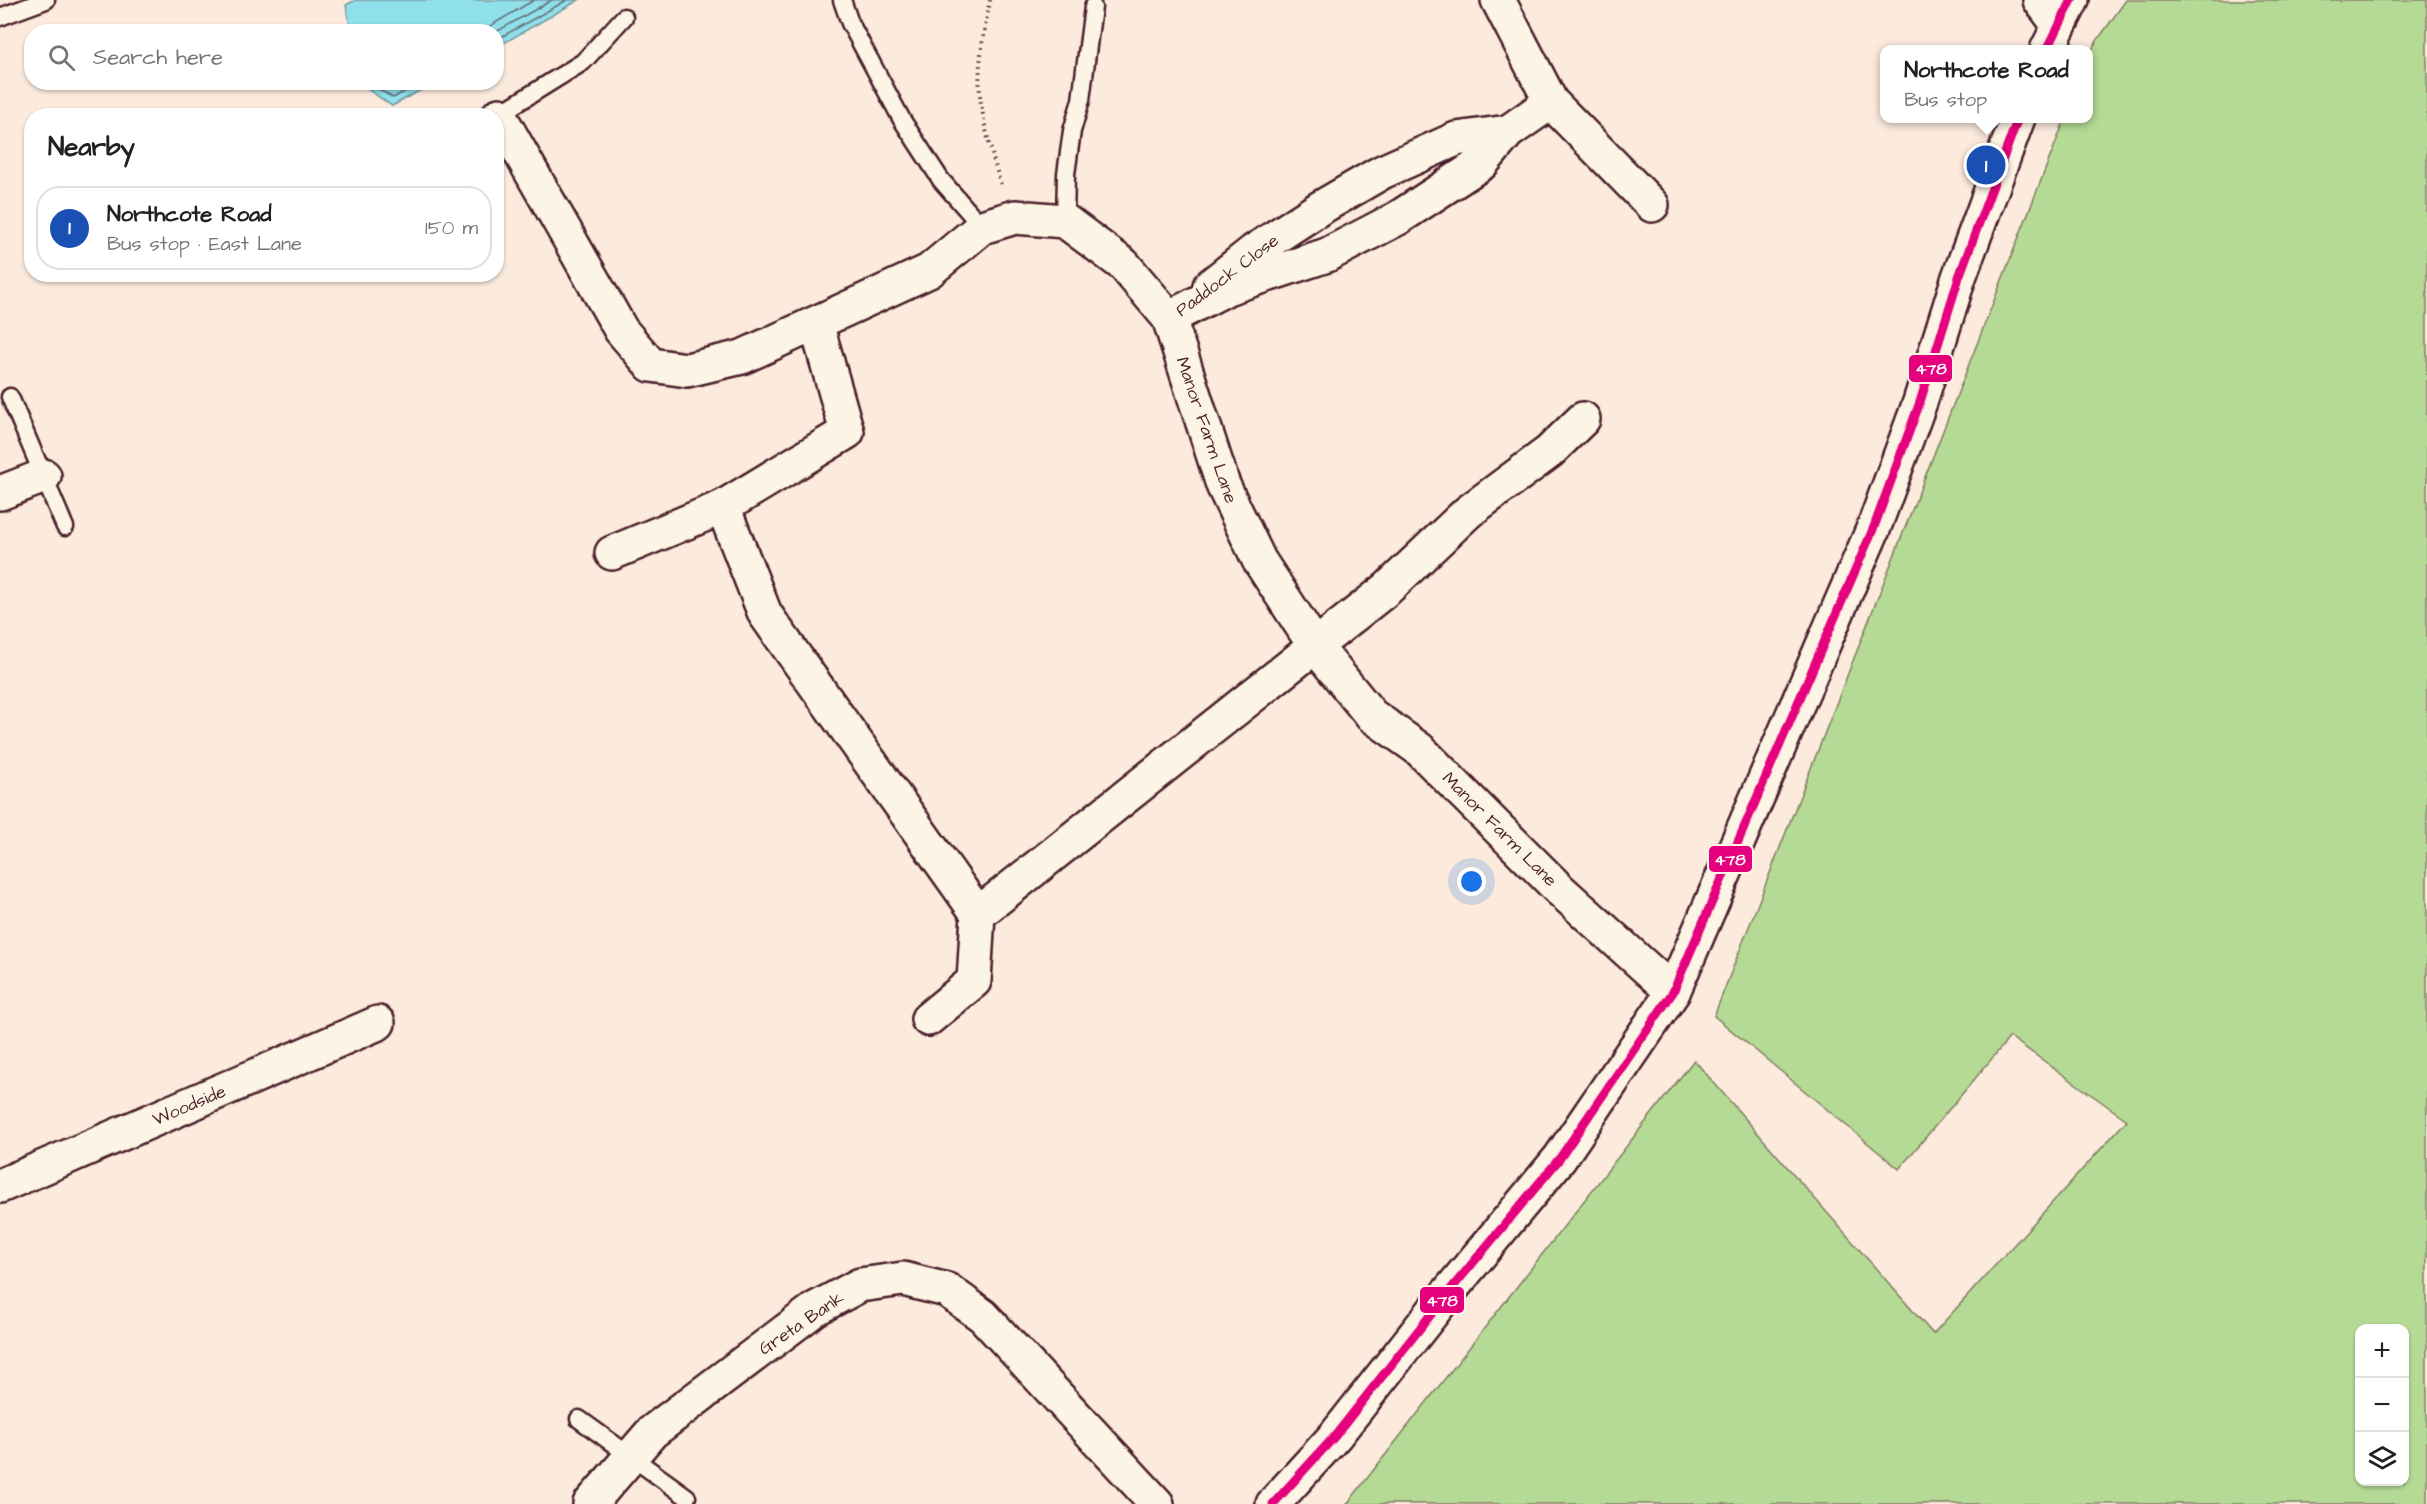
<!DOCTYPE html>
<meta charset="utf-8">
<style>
:root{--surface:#fff;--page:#f6f6f6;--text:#202124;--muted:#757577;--line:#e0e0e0;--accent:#ea580c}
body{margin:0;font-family:"Architects Daughter",sans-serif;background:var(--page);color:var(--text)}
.controls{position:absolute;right:18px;bottom:18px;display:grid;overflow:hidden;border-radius:12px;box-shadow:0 2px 4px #0004}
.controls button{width:54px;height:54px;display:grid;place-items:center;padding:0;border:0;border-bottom:2px solid var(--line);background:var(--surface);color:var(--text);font:30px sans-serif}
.you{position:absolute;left:1472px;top:882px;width:21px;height:21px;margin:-15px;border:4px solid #fff;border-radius:50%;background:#1a73e8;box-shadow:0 0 0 9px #1a73e833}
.badge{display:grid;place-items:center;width:39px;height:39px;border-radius:50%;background:var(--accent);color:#fff;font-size:20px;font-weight:700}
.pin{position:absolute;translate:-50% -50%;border:3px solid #fff;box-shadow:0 2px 6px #0006}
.popup{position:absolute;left:1880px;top:45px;width:213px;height:78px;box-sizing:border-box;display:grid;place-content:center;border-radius:12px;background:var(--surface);filter:drop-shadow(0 2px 4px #0005);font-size:20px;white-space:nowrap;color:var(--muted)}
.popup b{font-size:22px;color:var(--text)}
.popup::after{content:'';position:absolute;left:50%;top:100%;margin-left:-12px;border:12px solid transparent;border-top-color:var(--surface)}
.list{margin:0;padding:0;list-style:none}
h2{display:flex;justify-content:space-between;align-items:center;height:78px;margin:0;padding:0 24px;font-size:26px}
h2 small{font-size:20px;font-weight:400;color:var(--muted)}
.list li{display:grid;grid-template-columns:39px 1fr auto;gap:18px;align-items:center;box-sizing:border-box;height:84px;margin:0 12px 12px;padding:0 12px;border:2px solid var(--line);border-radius:24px}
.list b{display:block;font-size:22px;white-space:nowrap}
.list p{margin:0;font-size:20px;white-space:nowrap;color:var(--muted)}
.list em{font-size:20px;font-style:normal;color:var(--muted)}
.icon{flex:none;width:33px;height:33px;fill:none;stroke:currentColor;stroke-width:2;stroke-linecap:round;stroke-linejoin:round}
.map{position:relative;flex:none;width:2427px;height:1504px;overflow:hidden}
.search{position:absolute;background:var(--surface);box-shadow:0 2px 4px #0004;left:24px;top:24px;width:480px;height:66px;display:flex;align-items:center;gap:15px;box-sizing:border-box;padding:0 21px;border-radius:24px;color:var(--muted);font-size:22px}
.panel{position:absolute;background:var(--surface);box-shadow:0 2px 4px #0004;left:24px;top:108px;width:480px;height:174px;border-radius:24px}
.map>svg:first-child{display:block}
.green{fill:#b4da95;stroke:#7f7c60;stroke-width:1.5;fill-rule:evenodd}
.water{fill:#8fe0ea;stroke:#73939e;stroke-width:1.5}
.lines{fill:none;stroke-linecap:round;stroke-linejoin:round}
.shore{stroke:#666c77;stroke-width:1.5}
.service-casing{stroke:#4a1f2b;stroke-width:21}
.minor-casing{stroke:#4a1f2b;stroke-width:38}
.tertiary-casing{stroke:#4a1f2b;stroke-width:38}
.path{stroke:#4a1f2b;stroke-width:4;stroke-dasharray:1.5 4.5;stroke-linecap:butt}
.service{stroke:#fcf5e5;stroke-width:16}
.minor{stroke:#fcf5e5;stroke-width:33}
.tertiary{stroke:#fcf5e5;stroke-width:33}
.bus-1-casing{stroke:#fcf5e5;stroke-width:14}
.bus-1{stroke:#e5007d;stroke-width:9}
.labels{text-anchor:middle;stroke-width:6;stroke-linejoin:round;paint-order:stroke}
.street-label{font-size:18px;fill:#4a1f2b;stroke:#fcf5e5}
.line-badge{stroke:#fcf5e5;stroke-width:2}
.badge-label{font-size:16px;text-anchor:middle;font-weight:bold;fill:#fff}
</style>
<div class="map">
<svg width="2427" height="1504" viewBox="0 0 2427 1504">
<rect width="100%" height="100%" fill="#fcebdd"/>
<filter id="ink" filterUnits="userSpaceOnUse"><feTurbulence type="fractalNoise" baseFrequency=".0167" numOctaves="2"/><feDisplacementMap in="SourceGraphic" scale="12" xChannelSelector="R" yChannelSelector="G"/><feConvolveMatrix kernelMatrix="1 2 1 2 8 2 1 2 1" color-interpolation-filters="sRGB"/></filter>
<g filter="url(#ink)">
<path class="green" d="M2126,0H2427V1504H1347L1694,1060L1933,1334L2127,1120L2010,1037L1899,1169L1714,1016L2065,119L2088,118V60L2094,45ZM2360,1328H2404V1482H2360Z"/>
<path class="water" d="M356,0H579L497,47L496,32L351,31L346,5Z
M361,83V82L434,83L392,106L362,85Z"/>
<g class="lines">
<path class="shore" d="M480,32L534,0
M496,32L552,0
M496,40L567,0
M368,82L393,98L422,82"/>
<defs>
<path id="service" d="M842,0L850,23L902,120L941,180L982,227
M0,17L46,0
M496,116L583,62L624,17
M1065,221L1066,174L1072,131L1081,100L1093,7
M10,397L65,527
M579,1419L687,1497"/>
<path id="minor" d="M2040,0L2058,24
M1551,102L1652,205
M499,115L621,330L651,365L687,370L742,357L929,271L982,227L1015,217L1065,221L1124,265L1169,318L1223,485L1259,560L1315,646L1371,715L1419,749L1559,889L1673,992
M1210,286L1254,251L1320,208L1382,172L1456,139L1508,132
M1169,318L1227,288L1327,255L1398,218L1482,163L1508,132L1551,102L1498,0
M816,323L847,432L723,507L765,614L978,914L974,981L928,1019
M0,493L44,476
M612,553L723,507
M978,914L1387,589L1468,512L1549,452L1583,419
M0,1186L378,1023
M590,1504L652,1432L815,1309L860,1285L903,1279L947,1290L983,1316L1157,1504"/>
<path id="tertiary" d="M2047,50L2072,0
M1273,1504L1335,1436L1447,1294L1560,1158L1673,992L1874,527L1920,402L1959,277L2018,118"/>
</defs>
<use href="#service" class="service-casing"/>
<use href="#minor" class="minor-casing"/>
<use href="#tertiary" class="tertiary-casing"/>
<path class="path" d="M990,0C984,33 976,69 981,103C985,131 993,158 1001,185"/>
<use href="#service" class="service"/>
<use href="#minor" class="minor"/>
<use href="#tertiary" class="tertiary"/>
<defs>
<path id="bus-1" d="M2047,50L2072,0
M1273,1504L1335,1436L1447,1294L1560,1158L1673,992L1874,527L1920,402L1959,277L2018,118"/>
</defs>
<use href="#bus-1" class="bus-1-casing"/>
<use href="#bus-1" class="bus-1"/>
</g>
</g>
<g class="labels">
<g class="street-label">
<text transform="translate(1227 275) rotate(-37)" y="6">Paddock Close</text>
<text transform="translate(1207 430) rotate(71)" y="6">Manor Farm Lane</text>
<text transform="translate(1500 829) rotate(45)" y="6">Manor Farm Lane</text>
<text transform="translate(189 1105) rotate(-23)" y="6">Woodside</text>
<text transform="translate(801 1323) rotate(-34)" y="6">Greta Bank</text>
</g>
</g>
<g class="line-badge">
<rect x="1908" y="354" width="45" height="29" rx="6" fill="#e5007d"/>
<rect x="1708" y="845" width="45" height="28" rx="6" fill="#e5007d"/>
<rect x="1419" y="1286" width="46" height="28" rx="6" fill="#e5007d"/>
</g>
<g class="badge-label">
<text x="1931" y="374">478</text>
<text x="1730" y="865">478</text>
<text x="1442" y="1306">478</text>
</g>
</svg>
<div class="controls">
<button>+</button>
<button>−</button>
<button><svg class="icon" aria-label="layers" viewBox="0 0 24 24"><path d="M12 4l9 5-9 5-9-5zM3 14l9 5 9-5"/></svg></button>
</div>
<div class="you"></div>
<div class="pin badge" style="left:1986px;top:165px;background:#1a4fb4">1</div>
<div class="popup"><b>Northcote Road</b>Bus stop</div>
<div class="search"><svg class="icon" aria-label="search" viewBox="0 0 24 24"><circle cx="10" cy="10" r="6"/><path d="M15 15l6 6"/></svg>Search here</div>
<section class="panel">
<h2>Nearby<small></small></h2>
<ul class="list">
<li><span class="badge" style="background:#1a4fb4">1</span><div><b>Northcote Road</b><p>Bus stop · East Lane</p></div><em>150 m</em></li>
</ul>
</section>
</div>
